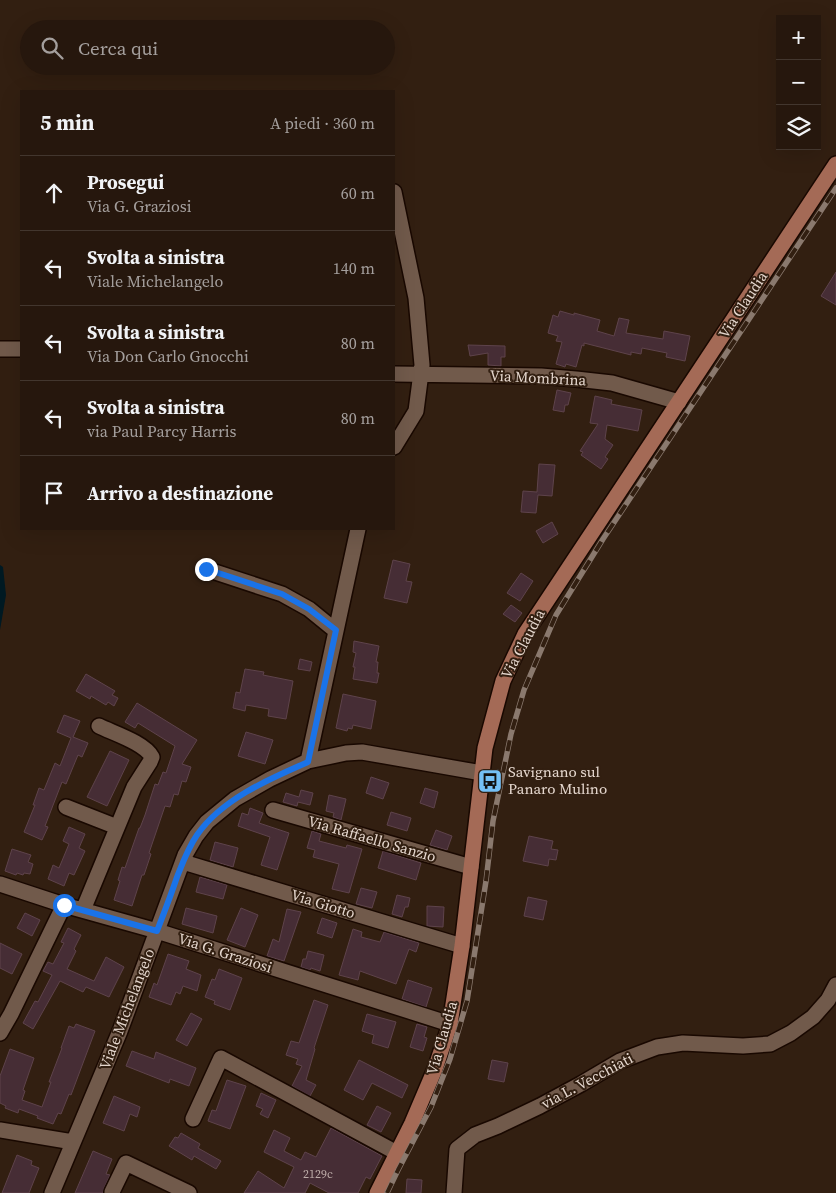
<!DOCTYPE html>
<html lang="it">
<meta charset="utf-8">
<style>
:root{--surface:#26170d;--page:#2e2016;--text:#f1f3f6;--muted:#a49f9d;--line:#42362e}
body{margin:0;font-family:"Source Serif 4",serif;background:var(--page);color:var(--text)}
.controls{position:absolute;right:15px;top:15px;display:grid;overflow:hidden;border-radius:0px;box-shadow:0 5px 20px #0002}
.controls button{width:45px;height:45px;display:grid;place-items:center;padding:0;border:0;border-bottom:1px solid var(--line);background:var(--surface);color:var(--text);font:25px sans-serif}
.stop{position:absolute;width:15px;height:15px;margin:-11px;border:4px solid #1a73e8;border-radius:50%;background:#fff}
.stop.end{background:#1a73e8;border-color:#fff;box-shadow:0 1px 5px #0008}
.list{margin:0;padding:0;list-style:none}
h2{display:flex;justify-content:space-between;align-items:center;height:65px;margin:0;padding:0 20px;font-size:21px}
h2 small{font-size:16px;font-weight:400;color:var(--muted)}
.list li{display:grid;grid-template-columns:32px 1fr auto;gap:15px;align-items:center;box-sizing:border-box;height:75px;padding:0 20px;border-top:1px solid var(--line)}
.list b{display:block;font-size:19px;white-space:nowrap}
.list p{margin:0;font-size:16px;white-space:nowrap;color:var(--muted)}
.list em{font-size:16px;font-style:normal;color:var(--muted)}
.icon{flex:none;width:28px;height:28px;fill:none;stroke:currentColor;stroke-width:2;stroke-linecap:round;stroke-linejoin:round}
.map{position:relative;flex:none;width:836px;height:1193px;overflow:hidden}
.search{position:absolute;background:var(--surface);box-shadow:0 5px 20px #0002;left:20px;top:20px;width:375px;height:55px;display:flex;align-items:center;gap:12px;box-sizing:border-box;padding:0 18px;border-radius:28px;color:var(--muted);font-size:19px}
.panel{position:absolute;background:var(--surface);box-shadow:0 5px 20px #0002;left:20px;top:90px;width:375px;height:440px;border-radius:0px}
.map>svg:first-child{display:block}
.water{fill:#001922}
.building{fill:#462d35;stroke:#5e434b}
.lines{fill:none;stroke-linecap:round;stroke-linejoin:round}
.minor-casing{stroke:#190800;stroke-width:18}
.major-casing{stroke:#190800;stroke-width:18}
.minor{stroke:#715a4b;stroke-width:15}
.major{stroke:#a46a56;stroke-width:15}
.rail-casing{stroke:#8a796e;stroke-width:5.5}
.rail{stroke:#321f11;stroke-width:4;stroke-dasharray:11;stroke-linecap:butt}
.route{stroke:#1a73e8;stroke-width:6}
.labels{text-anchor:middle;stroke-width:4;stroke-linejoin:round;paint-order:stroke}
.number-label{font-size:12px;fill:#bdaca8}
.street-label{font-size:15px;fill:#e5d7ce;stroke:#321f11}
.poi-label{font-size:15px;fill:#e5d7ce;stroke:#321f11;text-anchor:start}
</style>
<div class="map">
<svg width="836" height="1193" viewBox="0 0 836 1193">
<rect width="100%" height="100%" fill="#321f11"/>
<path class="water" d="M0,565L3,567L6,595L0,630Z"/>
<path class="building" d="M836,272V305L821,296Z
M560,311L574,315V313L600,320L597,331L614,336L619,318L629,320L626,333L663,339L664,331L690,336L685,361L666,357L667,353L642,348L641,354L631,352V355L584,343V346L582,345L576,367L566,364L565,367L556,364L562,342L556,341L558,336L548,333L553,315L558,317Z
M468,345L505,346V357H501V366L488,365V353L470,356Z
M557,390L571,393L568,405H565L564,412L553,410Z
M595,396L612,400L611,404L642,410L638,431L607,425L605,439L613,445L605,457L608,459L601,469L581,455L583,452L580,451L598,424L590,423Z
M539,464L555,465L552,496L538,495L536,513L521,512L523,491L537,492Z
M552,522L558,534L543,543L536,531Z
M393,560L410,564L406,581L412,582L407,603L384,598Z
M521,573L533,581L520,601L507,593Z
M511,605L522,613L515,622L503,614Z
M354,641L379,646L376,662H378L377,673H379L377,683L353,679L355,667H353L356,653L353,652Z
M300,659L312,662L310,671L298,669Z
M245,669L264,672L263,675L293,681L286,719L268,716L269,709L246,705L245,711L233,708L236,692L240,693Z
M86,674L115,691L112,695L118,698L114,706L108,702L106,705L91,696L90,699L76,691Z
M343,694L376,701L371,729L353,725L352,729L348,728L347,731L336,728Z
M137,703L197,740L182,764L191,767L186,782L182,781L178,795L174,794L170,807L165,806L149,853L151,854L144,875H142L132,906L114,900L120,881L118,880L122,867L125,868L139,828H140L145,815L155,784L158,785L163,772L166,773L175,746L138,723L135,728L125,722Z
M64,715L80,721L73,737L88,743L82,757L78,755L66,784L62,782L45,826L48,827L42,840L24,832L35,805H33L39,788L44,790L55,763L60,766L71,738L57,732Z
M246,732L273,740L265,764L238,756Z
M110,751L129,760L107,806L87,797Z
M371,777L389,783L383,799L366,793Z
M425,788L438,792L434,808L420,803Z
M301,790L313,793L310,805L298,802L297,806L283,802L286,793L299,797Z
M329,795L346,799L341,820L333,817L334,813L326,811Z
M250,808L263,813L259,823L289,833L277,870L261,865L270,837L238,826L242,813L248,815Z
M391,812L411,818L407,831L387,825Z
M69,827L85,834L79,848L85,851L74,875L69,873L64,886L48,879L53,865L59,868L69,844L63,841Z
M436,830L452,836L447,850L430,845Z
M312,831L321,834L319,841L346,848L347,845L362,849L349,893L332,889L339,864L313,857L315,850L307,848Z
M529,836L553,841L551,849L558,850L556,860L549,859L548,866L523,861Z
M215,842L238,848L233,867L210,860Z
M12,849L31,855L28,862L33,864L30,874L24,873L23,875L17,873L16,875L5,871Z
M383,851L421,863L416,880L378,868Z
M200,877L227,885L223,899L196,892Z
M361,888L377,892L372,908L356,904Z
M397,895L410,898L408,907H405L402,917L392,914Z
M528,897L547,901L543,920L524,916Z
M427,906L444,907L443,927L427,926Z
M186,908L217,916L213,933L182,924Z
M241,908L258,915L245,947L227,940Z
M287,909L301,912L284,961L267,956L273,939L279,942Z
M25,913L40,920L32,936L17,928Z
M322,918L337,923L332,938L317,933Z
M68,928L81,935L74,949L76,951L67,969L94,981L106,957L124,967L109,997L86,987L83,992L60,981L33,1029L23,1023L35,1001L38,1002L52,975L43,971L48,962L53,964L64,943L61,942Z
M353,929L362,932L361,937L380,942L384,932L419,943L416,952L409,949L396,984L360,971L358,980L339,975Z
M0,943L22,954L12,974L0,968Z
M308,951L324,955L320,971L311,968L310,970L301,967L303,959H306Z
M168,954L189,961L186,969L201,975L197,991L183,986L180,994L176,992L171,1005L149,997L154,983L157,985Z
M219,969L242,978L230,1010L214,1004L215,1001L205,997L212,979L215,980Z
M408,980L432,988L426,1007L402,999Z
M314,1000L328,1005L314,1048L315,1049L306,1080L316,1085L310,1096L292,1086L302,1066L296,1064L298,1059L286,1055L291,1041L299,1043Z
M191,1013L202,1019L187,1046L176,1040Z
M367,1014L396,1022L388,1048L372,1043L374,1035L362,1031Z
M76,1024L95,1031L71,1095L69,1094L61,1114L58,1113L53,1124L37,1118L38,1116L19,1109L18,1113L5,1108L6,1106L0,1103V1076L10,1049L34,1058L23,1090L25,1091L22,1100L42,1107L51,1082H49L62,1048H61L69,1026L74,1028Z
M417,1024L427,1027L424,1037L427,1038L423,1051L410,1047Z
M132,1051L154,1059L156,1052L196,1068L189,1086L170,1079L169,1083L126,1066Z
M359,1060L408,1085L402,1098L372,1083L363,1100L344,1090Z
M492,1060L508,1063L504,1082L488,1079Z
M227,1080L246,1086L230,1129L208,1121L212,1110L216,1111Z
M261,1093L276,1100L268,1118L260,1114L263,1109L256,1106Z
M114,1096L140,1107L137,1117L130,1114L124,1131L103,1123Z
M377,1106L391,1113L381,1132L367,1125Z
M331,1128L382,1156L370,1179L366,1177L358,1193H329L310,1183L305,1193H244L258,1171L284,1188L294,1167L264,1152L274,1130L290,1138L284,1151L301,1160L305,1152L316,1157Z
M181,1133L200,1144L198,1148L221,1161L216,1169L194,1156L192,1160L169,1146L175,1137L178,1138Z
M93,1151L112,1159L106,1174L110,1175L104,1188L103,1193H75Z
M17,1155L32,1161L31,1165L39,1168L29,1193H2Z
M407,1179L422,1180L421,1193H406Z"/>
<g class="lines">
<defs>
<path id="minor" d="M394,192L416,298L422,365L416,411L394,447
M0,349H21
M394,374L541,376L576,379L612,383L679,402
M206,569L282,594L309,609L336,631
M308,761L358,529
M66,807L117,827
M273,810L471,867
M183,862L462,946
M0,884L64,905L157,931L450,1024
M83,910L134,787L150,762L152,757C145,743 113,733 99,726
M0,1033L11,1014L64,905
M193,1119L221,1058L397,1153
M0,1130L73,1142
M112,1192L126,1163L189,1193
M52,1193L120,1031L185,855L196,836L207,822L235,799L270,779L308,761L346,753L362,752L482,773
M454,1193L457,1149L475,1135L498,1126L540,1106L581,1084L620,1061L657,1047L683,1043L743,1046L770,1044L791,1033L813,1017L828,1000L836,985"/>
<path id="major" d="M377,1193L412,1123L435,1069L450,1024L462,946L485,748L503,681L525,634L836,164"/>
</defs>
<use href="#minor" class="minor-casing"/>
<use href="#major" class="major-casing"/>
<use href="#minor" class="minor"/>
<use href="#major" class="major"/>
<defs>
<path id="rail" d="M387,1193L398,1170L431,1107L450,1059L467,1001L486,881L493,821L511,734L524,690L556,615L603,539L836,188"/>
</defs>
<use href="#rail" class="rail-casing"/>
<use href="#rail" class="rail"/>
</g>
<g class="lines">
<path class="route" d="M64,905L157,931C164,913 171,895 177,877C183,862 188,848 197,835C222,799 269,779 308,762L336,630L309,609L282,594L206,569"/>
</g>
<defs>
<symbol id="bus-square" viewBox="-11 -11 22 22"><rect x="-9" y="-9" width="18" height="18" rx="4" fill="#74c0f6" stroke="#321f11"/><path d="M-5-6H5V4H4V6H2V4H-2V6H-4V4H-5ZM-3.5-4V0h7V-4ZM-3.5 1.2v1.5H-2V1.2ZM2 1.2v1.5H3.5V1.2Z" fill="#111"/></symbol>
</defs>
<g fill-rule="evenodd">
<use href="#bus-square" x="476" y="767" width="28" height="28"/>
</g>
<g class="labels">
<g class="number-label">
<text x="318" y="1178">2129c</text>
</g>
<g class="street-label">
<text transform="translate(743 305) rotate(-57)" y="5">Via Claudia</text>
<text transform="translate(538 378) rotate(3)" y="5">Via Mombrina</text>
<text transform="translate(523 644) rotate(-62)" y="5">Via Claudia</text>
<text transform="translate(372 839) rotate(16)" y="5">Via Raffaello Sanzio</text>
<text transform="translate(323 904) rotate(17)" y="5">Via Giotto</text>
<text transform="translate(225 953) rotate(18)" y="5">Via G. Graziosi</text>
<text transform="translate(127 1009) rotate(-69)" y="5">Viale Michelangelo</text>
<text transform="translate(442 1038) rotate(-74)" y="5">Via Claudia</text>
<text transform="translate(587 1081) rotate(-28)" y="5">via L. Vecchiati</text>
</g>
<g class="poi-label">
<text x="508" y="777">Savignano sul<tspan x="508" dy="17">Panaro Mulino</tspan></text>
</g>
</g>
</svg>
<div class="controls">
<button>+</button>
<button>−</button>
<button><svg class="icon" aria-label="layers" viewBox="0 0 24 24"><path d="M12 4l9 5-9 5-9-5zM3 14l9 5 9-5"/></svg></button>
</div>
<div class="stop" style="left:64px;top:905px"></div>
<div class="stop end" style="left:206px;top:569px"></div>
<div class="search"><svg class="icon" aria-label="search" viewBox="0 0 24 24"><circle cx="10" cy="10" r="6"/><path d="M15 15l6 6"/></svg>Cerca qui</div>
<section class="panel">
<h2>5 min<small>A piedi · 360 m</small></h2>
<ul class="list">
<li><svg class="icon" aria-label="ahead" viewBox="0 0 24 24"><path d="M12 20V5M6 11l6-6 6 6"/></svg><div><b>Prosegui</b><p>Via G. Graziosi</p></div><em>60 m</em></li>
<li><svg class="icon" aria-label="left" viewBox="0 0 24 24"><path d="M17 20v-9H6M10 6l-5 5 5 5"/></svg><div><b>Svolta a sinistra</b><p>Viale Michelangelo</p></div><em>140 m</em></li>
<li><svg class="icon" aria-label="left" viewBox="0 0 24 24"><path d="M17 20v-9H6M10 6l-5 5 5 5"/></svg><div><b>Svolta a sinistra</b><p>Via Don Carlo Gnocchi</p></div><em>80 m</em></li>
<li><svg class="icon" aria-label="left" viewBox="0 0 24 24"><path d="M17 20v-9H6M10 6l-5 5 5 5"/></svg><div><b>Svolta a sinistra</b><p>via Paul Parcy Harris</p></div><em>80 m</em></li>
<li><svg class="icon" aria-label="arrive" viewBox="0 0 24 24"><path d="M6 21V4h12l-3 4 3 4H6"/></svg><div><b>Arrivo a destinazione</b></div></li>
</ul>
</section>
</div>
